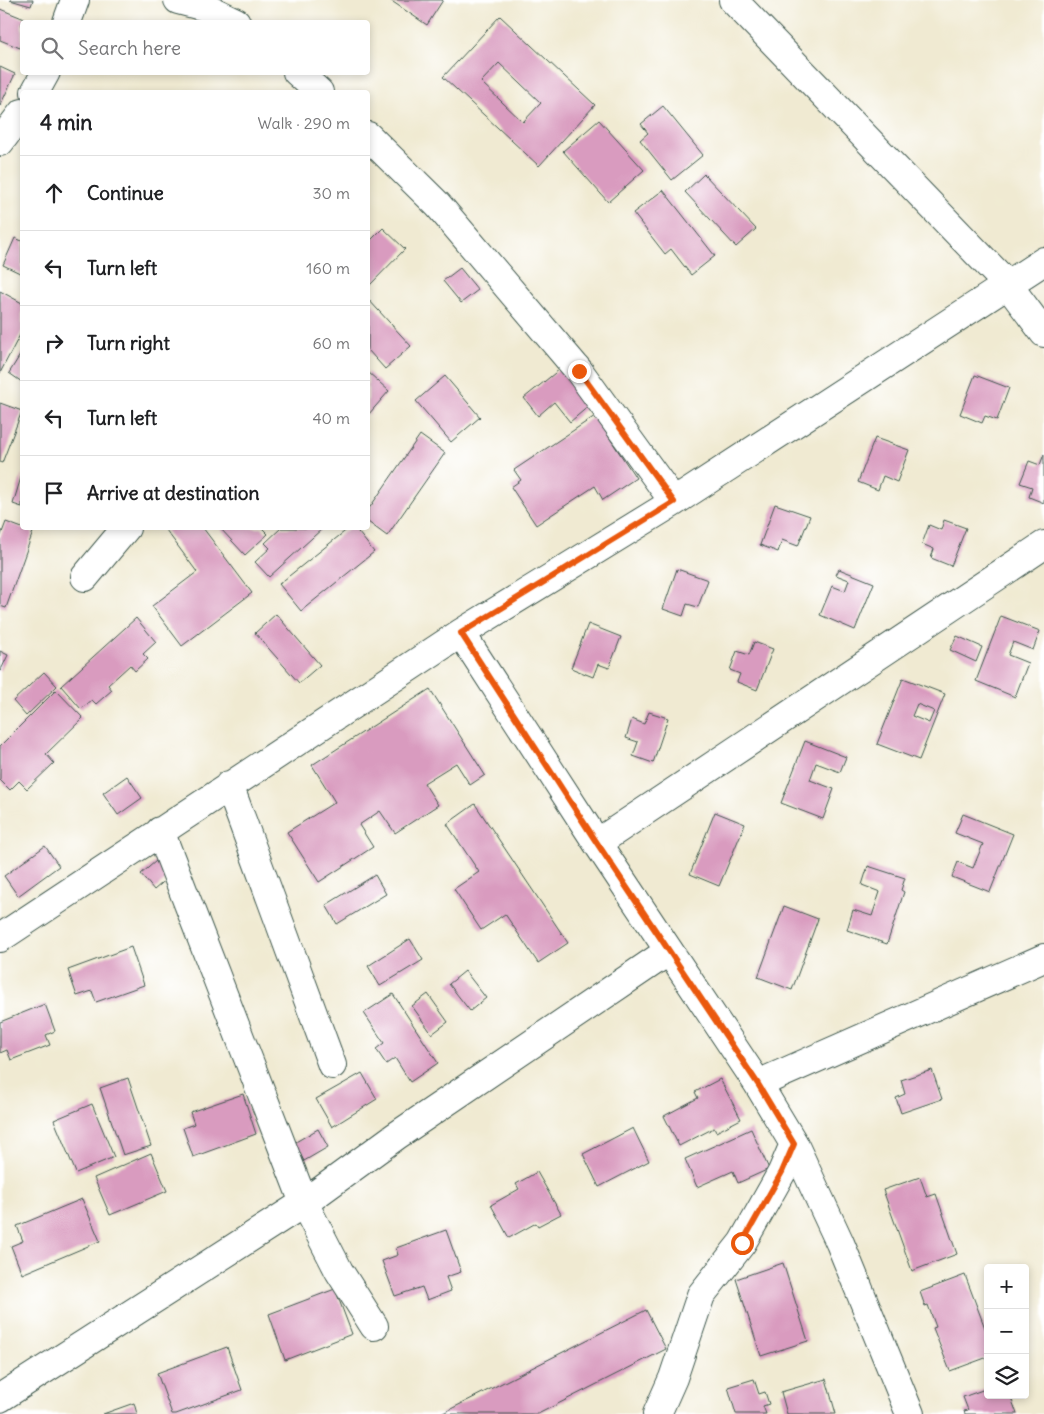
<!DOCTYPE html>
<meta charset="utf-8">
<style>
:root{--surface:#fff;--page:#f2f2f2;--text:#202124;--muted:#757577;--line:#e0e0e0}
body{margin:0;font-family:Delius,sans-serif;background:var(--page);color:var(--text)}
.controls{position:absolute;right:15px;bottom:15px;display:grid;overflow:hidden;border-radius:5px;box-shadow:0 2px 8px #0003}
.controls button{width:45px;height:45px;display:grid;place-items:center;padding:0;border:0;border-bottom:1px solid var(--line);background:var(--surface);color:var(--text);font:25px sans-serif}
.stop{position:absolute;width:15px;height:15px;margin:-11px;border:4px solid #ea580c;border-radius:50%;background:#fff}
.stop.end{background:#ea580c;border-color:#fff;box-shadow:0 1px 5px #0008}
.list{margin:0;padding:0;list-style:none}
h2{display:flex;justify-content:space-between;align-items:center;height:65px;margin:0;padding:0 20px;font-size:21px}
h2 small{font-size:16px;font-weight:400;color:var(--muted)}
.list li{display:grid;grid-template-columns:32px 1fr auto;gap:15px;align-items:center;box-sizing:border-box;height:75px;padding:0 20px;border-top:1px solid var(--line)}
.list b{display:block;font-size:19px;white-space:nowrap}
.list em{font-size:16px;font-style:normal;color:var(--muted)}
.icon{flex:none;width:28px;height:28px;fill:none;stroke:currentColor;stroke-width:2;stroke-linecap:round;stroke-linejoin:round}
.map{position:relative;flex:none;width:1044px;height:1414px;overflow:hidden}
.search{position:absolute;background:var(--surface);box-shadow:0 2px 8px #0003;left:20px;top:20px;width:350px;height:55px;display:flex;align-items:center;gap:12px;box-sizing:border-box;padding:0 18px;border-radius:5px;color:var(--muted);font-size:19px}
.panel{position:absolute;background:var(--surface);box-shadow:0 2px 8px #0003;left:20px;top:90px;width:350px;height:440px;border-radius:5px}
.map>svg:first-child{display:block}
.building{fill:#d99bbf;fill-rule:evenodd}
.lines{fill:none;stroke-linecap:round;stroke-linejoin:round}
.minor-casing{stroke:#3e574c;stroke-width:30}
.minor{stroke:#fff;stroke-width:28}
.route{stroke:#ea580c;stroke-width:6}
</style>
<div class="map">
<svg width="1044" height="1414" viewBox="0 0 1044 1414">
<rect width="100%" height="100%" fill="#fff"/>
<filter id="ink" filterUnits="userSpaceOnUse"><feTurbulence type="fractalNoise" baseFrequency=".02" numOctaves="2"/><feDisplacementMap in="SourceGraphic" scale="10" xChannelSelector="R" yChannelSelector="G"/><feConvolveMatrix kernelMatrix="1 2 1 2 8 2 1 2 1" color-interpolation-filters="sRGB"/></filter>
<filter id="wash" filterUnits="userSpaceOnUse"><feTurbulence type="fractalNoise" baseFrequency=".0096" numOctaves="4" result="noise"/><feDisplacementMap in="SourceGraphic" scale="20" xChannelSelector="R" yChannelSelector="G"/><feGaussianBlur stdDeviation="1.12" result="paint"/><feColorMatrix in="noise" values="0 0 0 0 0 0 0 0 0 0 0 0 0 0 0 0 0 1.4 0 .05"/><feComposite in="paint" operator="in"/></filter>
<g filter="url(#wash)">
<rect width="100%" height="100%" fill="#f0ead2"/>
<g id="blocks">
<path class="building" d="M10,0H33L31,6Z
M390,0H443L427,25Z
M0,9L32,22H22V42L20,48L0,40Z
M500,16L595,105L539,166L443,77ZM499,63L541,103L523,122L481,82Z
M0,67L15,74L0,106Z
M663,106L703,155L672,180L640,140L648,133L641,124Z
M599,120L644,170L608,202L563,151Z
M704,174L756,229L736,247L685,192Z
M663,190L715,256L691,275L671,249L665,254L633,213Z
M383,228L405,249L368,287V243Z
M15,238L22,241V274L3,265Z
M460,268L478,290L461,303L443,281Z
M0,291L22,303V331L0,373Z
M368,299L411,346L385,369L368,350Z
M22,352V382L9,373Z
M560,369L590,405L570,422L554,402L538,416L524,398Z
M368,372L389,391L368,415Z
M975,375L1009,388L997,420L985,416L982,423L960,414Z
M445,376L480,417L451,442L416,401Z
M0,403L22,411L2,463L0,462Z
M595,416L636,478L603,500L595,486L536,525L511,487L521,480L514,470Z
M420,435L445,453L387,536L368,522V510Z
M875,438L909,450L897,482L883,476L878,490L858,482Z
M1044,454V503L1029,497L1032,487L1020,483L1029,461L1040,465Z
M22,474V507L13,504Z
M775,504L810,516L798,546L782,540L778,552L760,545Z
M944,520L966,528L951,566L931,558L934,549L922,544L929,525L941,530Z
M6,522L33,532L6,608L0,606V538Z
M170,528H203L252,593L182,646L152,606L197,572L166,530Z
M220,528H262L268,534L245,555Z
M281,528H323L269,577L255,562L270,548L265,543Z
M349,528H355L374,552L301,611L279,584Z
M677,569L708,580L698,607L687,604L683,616L663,609Z
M839,569L874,583L855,630L820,615L832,586L845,591L849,580L836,575Z
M276,614L320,665L299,683L255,633Z
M1001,616L1040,631L1033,650L1013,642L1008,655L1028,663L1015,697L976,681Z
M136,618L156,642L143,654L148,659L135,671L130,665L108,685L112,690L96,704L92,700L81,709L61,686Z
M588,624L621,637L609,668L598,664L593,677L571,668Z
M957,636L982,647L976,662L950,650Z
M754,642L773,649L757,690L737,682L740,674L730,670L737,651L749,655Z
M0,651L8,655L0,672Z
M44,672L57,686L26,716L13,701Z
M903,678L945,694L919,760L877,744ZM917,704L934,711L929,723L912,716Z
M430,689L485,775L470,785L456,763L424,783L438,805L395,833L380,811L359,825L373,847L319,882L287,832L335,802L312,765Z
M56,690L83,718L46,754L54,763L27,789L19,781L10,790L0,780V746Z
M649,712L668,718L653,763L633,756L638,742L626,738L632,719L644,724Z
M805,741L846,757L840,772L816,763L810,780L834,789L823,819L781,803Z
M127,776L142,798L118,815L103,793Z
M475,804L568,943L538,963L505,914L481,930L454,889L479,872L447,824Z
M715,812L745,824L719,886L690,874Z
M963,814L1013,834L990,892L952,877L958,862L973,868L983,844L955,833Z
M45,846L59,866L18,896L4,876Z
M156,861L169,877L154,890L141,874Z
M868,866L905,878L901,890L904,892L887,944L847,930L853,910L872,916L880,892L862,885Z
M375,875L386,894L337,924L326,905Z
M784,906L818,919L792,990L758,977Z
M410,939L423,960L380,986L368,966Z
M131,947L144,985L96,1002L92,991L77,996L68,970Z
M465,971L486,998L470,1011L449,984Z
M393,994L438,1063L410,1082L395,1058L386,1064L376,1049L384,1043L364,1013Z
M428,994L448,1022L432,1034L412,1006Z
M45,1004L55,1031L46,1035L50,1045L11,1060L7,1050L0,1053V1022Z
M932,1070L942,1099L901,1113L896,1098L905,1094L901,1080Z
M362,1073L377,1099L332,1127L316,1099Z
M128,1078L151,1146L123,1155L100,1088Z
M720,1079L741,1119L716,1132L714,1128L679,1146L664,1116L698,1098L695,1092Z
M243,1094L256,1134L193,1157L183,1128L194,1124L190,1112Z
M92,1104L114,1157L76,1173L54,1120Z
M633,1128L649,1161L599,1187L583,1154Z
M318,1129L328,1147L304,1161L294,1143Z
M751,1129L769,1169L738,1183L733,1171L697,1187L685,1159Z
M151,1153L167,1191L110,1215L94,1178Z
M537,1172L561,1214L538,1226L536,1223L509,1238L491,1205L519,1189L516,1184Z
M920,1177L927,1197L936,1194L957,1254L912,1271L883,1190Z
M82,1199L100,1241L22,1274L11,1246L23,1241L17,1226Z
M446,1230L461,1272L446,1277L451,1291L427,1300L422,1287L395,1296L382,1261L398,1255L396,1248Z
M783,1263L808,1341L761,1356L736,1279Z
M965,1275L988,1336V1357L950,1371L933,1328L936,1327L928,1305L925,1306L920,1292Z
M335,1289L352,1334L285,1360L269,1314Z
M646,1310L666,1349L538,1414H441Z
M227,1347L242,1390L176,1414H172L157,1373Z
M754,1379L759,1394L765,1392L769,1404L763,1406L766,1414H736L728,1387Z
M826,1379L836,1414H787L781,1392Z
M988,1388V1395H1010L1017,1414H965L964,1411L968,1410L963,1397Z
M134,1403L137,1414H103Z"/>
</g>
</g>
<g filter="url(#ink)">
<use href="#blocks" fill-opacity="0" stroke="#3e574c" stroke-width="1"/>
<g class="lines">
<defs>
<path id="minor" d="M178,0L205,7L236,22
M733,0L1008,285L1044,333
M67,22L75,0
M297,72L319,92
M35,92L46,72
M368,136L438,205L579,371L674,502
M0,142L22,113
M85,577L126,528
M461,633L597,843L758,1084L1044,958
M229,785L332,1065
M160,831L304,1203L339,1271L374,1326
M597,843L1044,545
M0,938L461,633L674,502L1044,261
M758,1084L794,1144L840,1243L910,1414
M0,1398L304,1203L396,1136L669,951
M657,1414L673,1378L701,1295L742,1243L782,1172L794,1144"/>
</defs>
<use href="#minor" class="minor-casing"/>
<use href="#minor" class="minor"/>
</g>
</g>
<g class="lines" filter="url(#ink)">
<path class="route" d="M579,371L674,502L461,633L597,843L758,1084L794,1144L782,1172L742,1243"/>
</g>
</svg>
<div class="controls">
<button>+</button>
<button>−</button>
<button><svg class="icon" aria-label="layers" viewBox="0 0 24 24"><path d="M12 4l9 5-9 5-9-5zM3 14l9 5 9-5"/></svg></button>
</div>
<div class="stop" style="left:742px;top:1243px"></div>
<div class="stop end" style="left:579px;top:371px"></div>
<div class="search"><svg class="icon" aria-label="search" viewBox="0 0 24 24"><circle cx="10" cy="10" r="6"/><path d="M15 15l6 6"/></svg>Search here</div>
<section class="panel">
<h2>4 min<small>Walk · 290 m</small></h2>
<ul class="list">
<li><svg class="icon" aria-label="ahead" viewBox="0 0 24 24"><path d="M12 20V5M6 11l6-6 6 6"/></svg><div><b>Continue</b></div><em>30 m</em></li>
<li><svg class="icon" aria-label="left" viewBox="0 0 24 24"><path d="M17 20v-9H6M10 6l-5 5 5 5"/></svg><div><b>Turn left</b></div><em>160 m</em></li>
<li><svg class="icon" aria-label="right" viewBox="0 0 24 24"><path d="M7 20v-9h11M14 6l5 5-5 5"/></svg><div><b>Turn right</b></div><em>60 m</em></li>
<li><svg class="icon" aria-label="left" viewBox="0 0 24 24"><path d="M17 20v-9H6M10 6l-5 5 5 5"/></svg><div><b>Turn left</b></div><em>40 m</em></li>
<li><svg class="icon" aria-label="arrive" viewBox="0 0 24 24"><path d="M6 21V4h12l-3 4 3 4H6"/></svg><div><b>Arrive at destination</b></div></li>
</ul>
</section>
</div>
